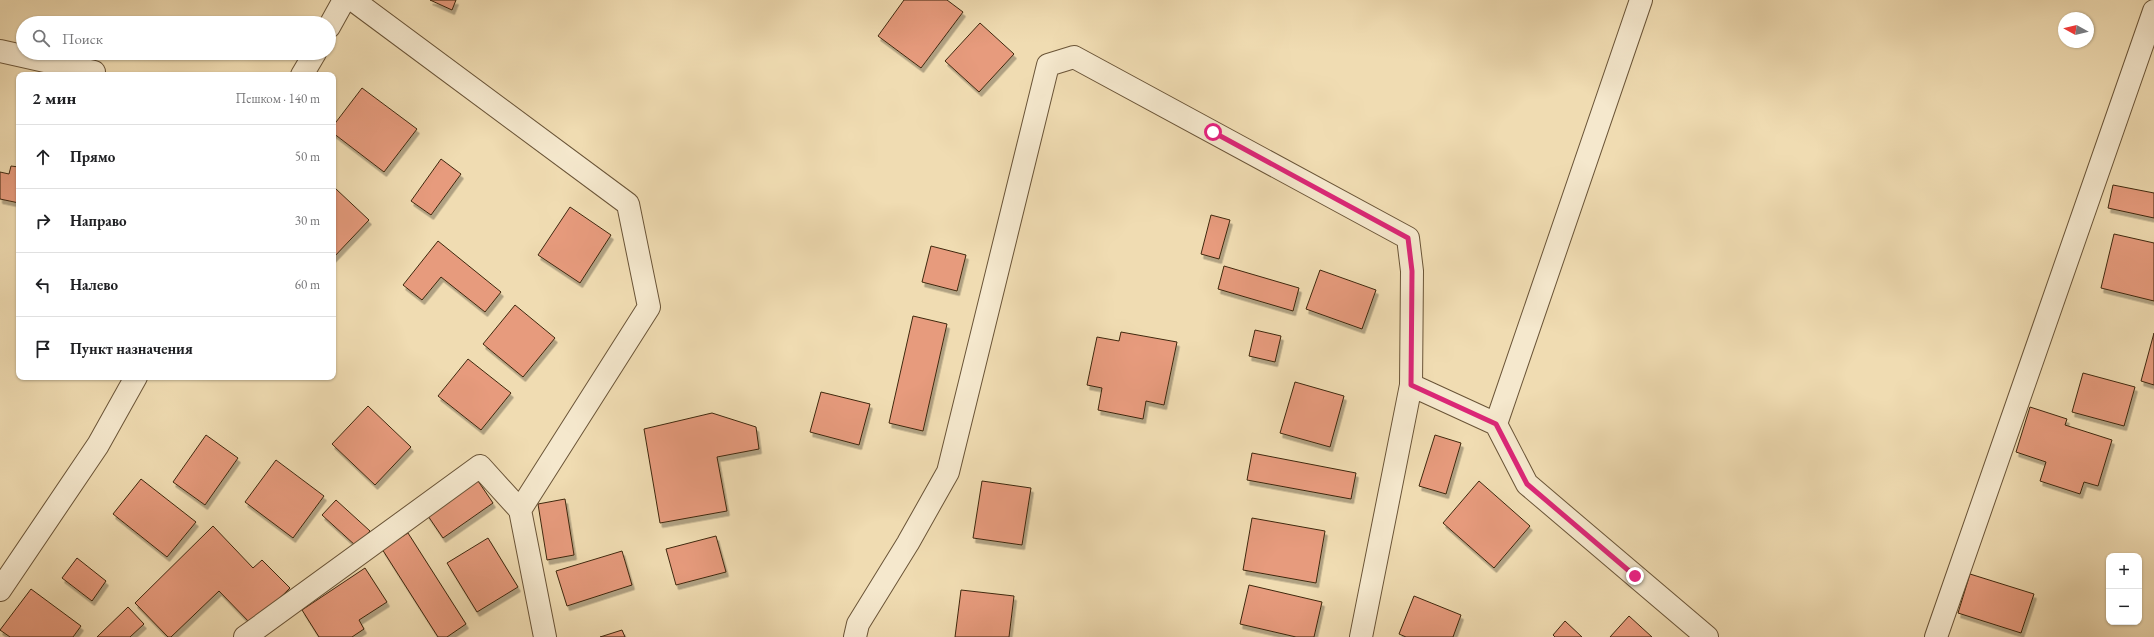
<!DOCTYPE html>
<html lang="ru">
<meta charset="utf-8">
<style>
:root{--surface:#fff;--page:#f6f6f6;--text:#202124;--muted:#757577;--line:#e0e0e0}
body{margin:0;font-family:"EB Garamond",serif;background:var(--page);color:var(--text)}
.controls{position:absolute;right:12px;bottom:12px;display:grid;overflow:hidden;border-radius:8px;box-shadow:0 1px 3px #0004}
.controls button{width:36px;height:36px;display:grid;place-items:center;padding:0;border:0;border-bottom:1px solid var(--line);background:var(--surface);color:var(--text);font:20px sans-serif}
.compass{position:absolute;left:2058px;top:12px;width:36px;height:36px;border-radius:50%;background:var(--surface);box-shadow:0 1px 3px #0004;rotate:278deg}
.stop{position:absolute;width:12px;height:12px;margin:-9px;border:3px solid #db2777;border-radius:50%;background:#fff}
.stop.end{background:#db2777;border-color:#fff;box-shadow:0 1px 4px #0008}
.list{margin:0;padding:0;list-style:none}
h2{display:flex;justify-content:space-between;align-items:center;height:52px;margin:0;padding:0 16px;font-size:17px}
h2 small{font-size:13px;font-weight:400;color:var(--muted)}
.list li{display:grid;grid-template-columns:26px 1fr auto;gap:12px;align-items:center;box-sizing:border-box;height:64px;padding:0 16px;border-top:1px solid var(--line)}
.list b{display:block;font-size:15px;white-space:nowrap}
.list em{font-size:13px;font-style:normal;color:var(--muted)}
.icon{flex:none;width:22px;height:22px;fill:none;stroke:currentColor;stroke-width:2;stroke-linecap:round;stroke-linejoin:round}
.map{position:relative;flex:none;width:2154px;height:637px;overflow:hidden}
.search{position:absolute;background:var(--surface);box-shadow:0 1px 3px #0004;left:16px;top:16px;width:320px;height:44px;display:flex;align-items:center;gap:10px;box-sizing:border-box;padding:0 14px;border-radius:22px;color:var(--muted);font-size:15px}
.panel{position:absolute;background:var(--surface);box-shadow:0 1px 3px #0004;left:16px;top:72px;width:320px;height:308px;border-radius:8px}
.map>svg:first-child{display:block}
.building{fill:#e79b7d;stroke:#3e270e;filter:url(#shadow)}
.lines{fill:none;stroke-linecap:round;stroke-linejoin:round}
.street-casing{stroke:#6a5437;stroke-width:24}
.street{stroke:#f5e8cd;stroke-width:22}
.route{stroke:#db2777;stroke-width:5}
</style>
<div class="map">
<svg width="2154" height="637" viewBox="0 0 2154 637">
<defs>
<filter id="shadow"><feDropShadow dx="2.5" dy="4.5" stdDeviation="0" flood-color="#0004"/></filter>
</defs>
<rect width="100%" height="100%" fill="#f0dcb2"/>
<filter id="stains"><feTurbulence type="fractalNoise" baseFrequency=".005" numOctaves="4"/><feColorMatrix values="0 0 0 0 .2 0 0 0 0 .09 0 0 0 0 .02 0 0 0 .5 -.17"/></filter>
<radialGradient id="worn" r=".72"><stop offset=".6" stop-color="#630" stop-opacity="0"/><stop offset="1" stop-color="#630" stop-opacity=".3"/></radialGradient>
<path class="building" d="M430,0H456L452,10Z
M904,0H947L963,12L921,68L878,36Z
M980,23L1014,54L979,92L945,61Z
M362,88L417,129L384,172L333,133V126Z
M441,159L461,174L431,215L411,201Z
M11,166L19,167V203L0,199V172L9,174Z
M2113,185L2154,193V218L2108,208Z
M336,189L369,220L333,258V193Z
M570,207L611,235L580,283L538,255Z
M1211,215L1230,220L1219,259L1201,254Z
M2114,234L2154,243V301L2101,288Z
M438,241L501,292L485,312L441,277L422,300L403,285Z
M931,246L966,255L957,291L922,282Z
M1224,266L1299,288L1293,311L1218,289Z
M1320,270L1376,290L1362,329L1306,309Z
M515,305L555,338L523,377L483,344Z
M913,316L947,324L923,431L889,423Z
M1255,330L1281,336L1275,362L1249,356Z
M1121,332L1177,342L1164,405L1146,401L1143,419L1098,410L1102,388L1087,385L1097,337L1119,341Z
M2154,333V385L2141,381Z
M468,359L511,393L481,430L438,396Z
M2083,373L2135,387L2124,426L2072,412Z
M1295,382L1344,396L1330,447L1280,433Z
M821,392L870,404L859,445L810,432Z
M368,406L411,447L375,485L332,444Z
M2030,407L2067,419L2065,425L2112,440L2098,486L2084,482L2080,494L2040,481L2046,462L2016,452Z
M712,413L756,427L759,449L717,457L727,511L660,523L644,429Z
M206,435L238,458L205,505L173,482Z
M1435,435L1461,443L1446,494L1419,486Z
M1252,453L1356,473L1351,499L1247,480Z
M276,460L324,496L293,538L245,502Z
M476,478L493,503L443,538L426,513Z
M141,479L196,522L167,557L113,514Z
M982,481L1031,488L1022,545L973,538Z
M1479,481L1530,526L1494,568L1443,523Z
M565,499L574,555L547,560L538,504Z
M336,500L370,531L356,546L322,515Z
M1252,518L1325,531L1316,583L1243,570Z
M213,526L253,568L262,560L290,588L252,625L219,591L171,637H168L135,603Z
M408,533L466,624L447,637H438L382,549Z
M716,536L726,572L676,585L666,549Z
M488,538L518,587L477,612L447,563Z
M622,551L632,585L567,606L556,571Z
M77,558L106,581L92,601L62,578Z
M365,568L387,602L359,620L364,629L352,637H319L302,610Z
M1970,574L2034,594L2021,633L1958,613Z
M1249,585L1322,602L1314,637H1296L1240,624Z
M31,589L81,626L73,637H10L0,630Z
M961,590L1014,596L1009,637H955Z
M1414,596L1461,615L1453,637H1406L1399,634Z
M128,607L144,624L130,637H97Z
M1629,616L1652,637H1610Z
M1565,621L1582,637H1555L1553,635Z
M622,630L625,637H600Z"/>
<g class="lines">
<defs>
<path id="street" d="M353,0L628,204L649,307L520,510
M329,27L344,0
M0,51L94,72
M302,75L315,53
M1496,424L1641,0
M0,590L98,445L136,377
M245,637L480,466L520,510L545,637
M855,637L858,624L908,543L948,472L1048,65L1074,57L1408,238L1412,271L1411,385L1496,424L1527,484L1707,637
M1361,637L1411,385
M1936,637L2154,11"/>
</defs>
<use href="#street" class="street-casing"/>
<use href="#street" class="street"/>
</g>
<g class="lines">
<path class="route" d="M1213,132L1408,238L1412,271L1411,385L1496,424L1527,484L1635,576"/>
</g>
<rect width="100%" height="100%" filter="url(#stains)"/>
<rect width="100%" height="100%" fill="url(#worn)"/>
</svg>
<div class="controls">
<button>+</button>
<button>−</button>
</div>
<svg class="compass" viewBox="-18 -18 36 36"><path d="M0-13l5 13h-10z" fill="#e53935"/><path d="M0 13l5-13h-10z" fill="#757577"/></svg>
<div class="stop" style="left:1213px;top:132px"></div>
<div class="stop end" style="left:1635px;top:576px"></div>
<div class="search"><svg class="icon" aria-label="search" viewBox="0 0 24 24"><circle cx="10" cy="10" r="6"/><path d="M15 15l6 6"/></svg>Поиск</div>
<section class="panel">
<h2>2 мин<small>Пешком · 140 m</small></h2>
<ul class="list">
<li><svg class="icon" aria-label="ahead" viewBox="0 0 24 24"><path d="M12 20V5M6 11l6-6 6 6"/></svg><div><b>Прямо</b></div><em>50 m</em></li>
<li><svg class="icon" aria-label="right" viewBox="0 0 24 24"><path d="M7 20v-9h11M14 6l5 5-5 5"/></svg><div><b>Направо</b></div><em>30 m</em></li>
<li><svg class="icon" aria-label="left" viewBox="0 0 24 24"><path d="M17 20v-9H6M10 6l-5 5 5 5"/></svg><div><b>Налево</b></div><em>60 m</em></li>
<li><svg class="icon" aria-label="arrive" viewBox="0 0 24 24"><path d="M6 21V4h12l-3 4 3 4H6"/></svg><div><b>Пункт назначения</b></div></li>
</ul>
</section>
</div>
